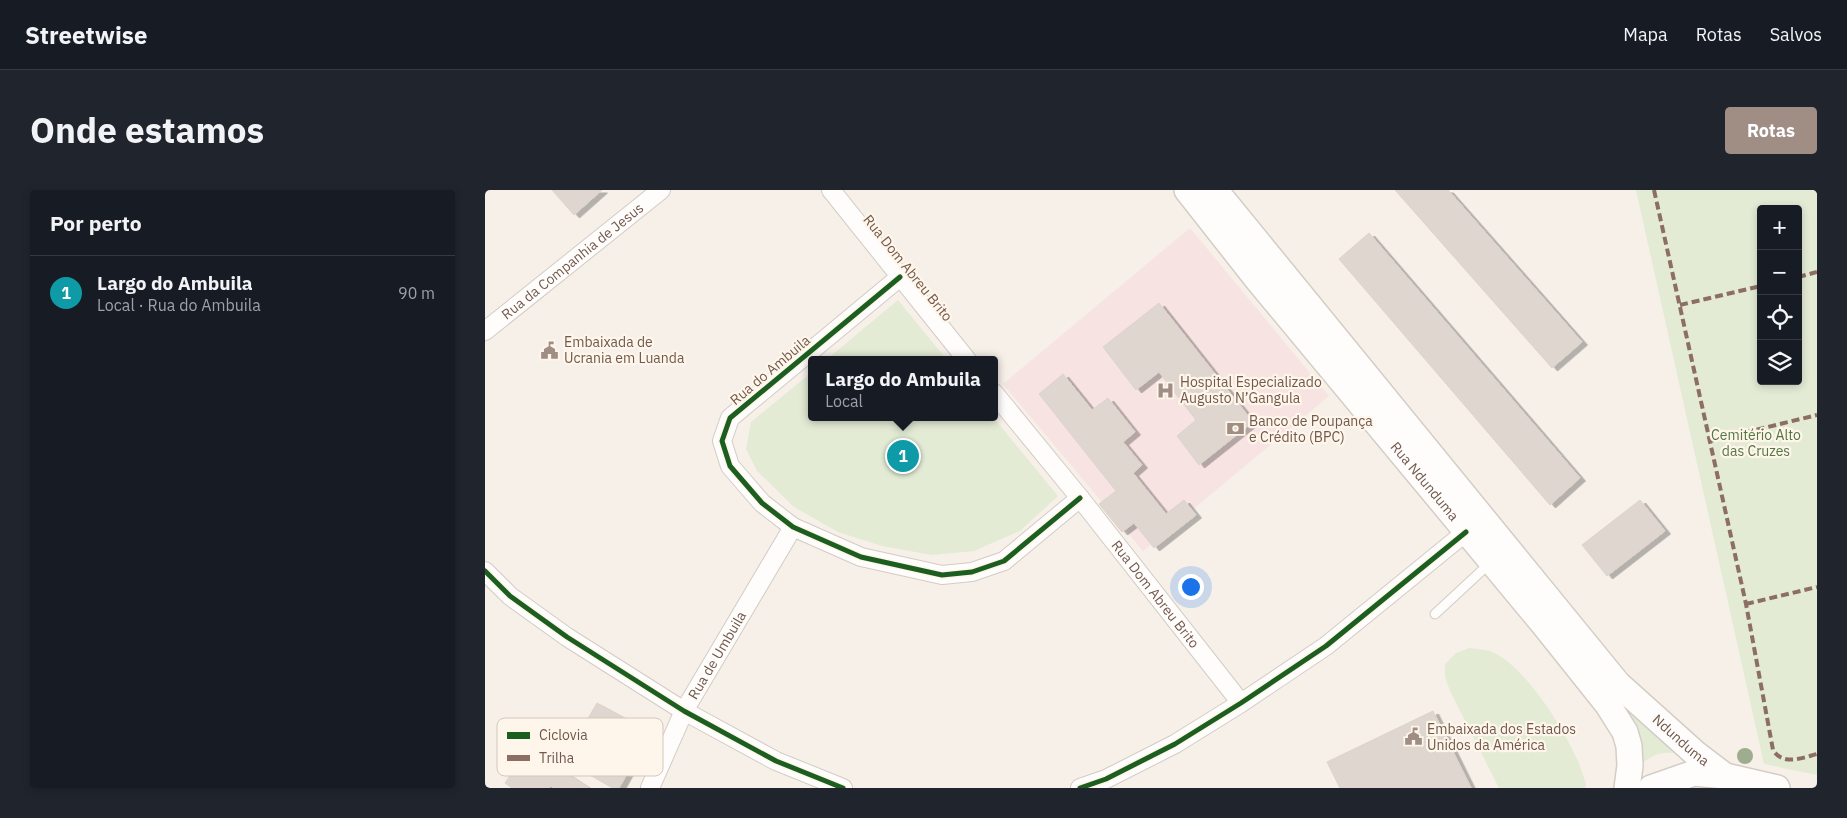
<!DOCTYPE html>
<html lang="pt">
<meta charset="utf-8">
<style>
:root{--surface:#171b24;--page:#20242c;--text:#f1f3f6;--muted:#9ea1a6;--line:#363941;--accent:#a08d83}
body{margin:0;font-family:"IBM Plex Sans",sans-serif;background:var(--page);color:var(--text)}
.controls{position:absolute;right:15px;top:15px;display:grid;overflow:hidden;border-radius:5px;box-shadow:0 2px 8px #0003}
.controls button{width:45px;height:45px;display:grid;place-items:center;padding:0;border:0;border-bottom:1px solid var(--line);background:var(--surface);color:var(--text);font:25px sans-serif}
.you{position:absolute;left:705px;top:396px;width:18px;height:18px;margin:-12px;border:4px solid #fff;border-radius:50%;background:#1a73e8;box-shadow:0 0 0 8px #1a73e833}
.badge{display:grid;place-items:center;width:32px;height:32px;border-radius:50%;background:var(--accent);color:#fff;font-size:16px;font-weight:700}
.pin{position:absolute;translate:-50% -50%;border:2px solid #fff;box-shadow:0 1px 5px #0006}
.popup{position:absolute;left:323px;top:166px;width:190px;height:65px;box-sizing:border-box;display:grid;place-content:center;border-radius:5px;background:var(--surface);filter:drop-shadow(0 1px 4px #0005);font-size:16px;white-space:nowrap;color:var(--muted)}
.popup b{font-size:19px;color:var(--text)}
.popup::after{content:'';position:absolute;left:50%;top:100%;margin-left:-10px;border:10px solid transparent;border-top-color:var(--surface)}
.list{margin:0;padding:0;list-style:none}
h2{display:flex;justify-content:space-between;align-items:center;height:65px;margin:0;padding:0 20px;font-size:21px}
h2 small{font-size:16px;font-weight:400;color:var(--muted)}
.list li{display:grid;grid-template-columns:32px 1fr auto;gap:15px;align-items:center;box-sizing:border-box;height:75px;padding:0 20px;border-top:1px solid var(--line)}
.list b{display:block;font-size:19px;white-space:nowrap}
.list p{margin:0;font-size:16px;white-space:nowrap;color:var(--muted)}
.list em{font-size:16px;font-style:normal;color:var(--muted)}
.icon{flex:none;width:28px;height:28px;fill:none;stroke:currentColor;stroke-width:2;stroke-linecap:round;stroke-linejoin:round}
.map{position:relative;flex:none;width:1332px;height:598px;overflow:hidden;border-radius:5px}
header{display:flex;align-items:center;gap:30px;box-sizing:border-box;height:70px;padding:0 25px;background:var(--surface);border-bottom:1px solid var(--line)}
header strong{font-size:24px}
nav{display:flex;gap:28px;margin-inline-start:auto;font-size:18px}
.intro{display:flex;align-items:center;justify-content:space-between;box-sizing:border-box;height:120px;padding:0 30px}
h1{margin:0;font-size:35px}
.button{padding:12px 22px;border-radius:5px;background:var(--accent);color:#fff;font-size:18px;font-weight:700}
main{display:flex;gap:30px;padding:0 30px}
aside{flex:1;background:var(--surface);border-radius:5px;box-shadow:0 2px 8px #0003}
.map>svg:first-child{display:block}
.medical{fill:#f7e3e2}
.green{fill:#e3ebd5;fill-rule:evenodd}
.building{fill:#dfd6cf;stroke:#ded3cc;filter:url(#shadow)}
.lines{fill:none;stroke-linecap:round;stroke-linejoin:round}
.service-casing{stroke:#d3ccc5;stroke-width:11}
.minor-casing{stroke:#d3ccc5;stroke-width:20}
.secondary-casing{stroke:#d4cdc6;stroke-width:28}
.service{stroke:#fefdfc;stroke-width:9}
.minor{stroke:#fefdfc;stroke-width:18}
.secondary{stroke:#fefdfc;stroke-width:25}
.quiet{stroke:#8d6e63;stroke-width:4;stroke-dasharray:8 4;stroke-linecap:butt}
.cycleway-casing{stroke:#fef6ea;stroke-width:8}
.cycleway{stroke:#1b5e20;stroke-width:5}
.tree{fill:#9dad8e}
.labels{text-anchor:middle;stroke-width:4.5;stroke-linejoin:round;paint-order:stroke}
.street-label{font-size:14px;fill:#72584c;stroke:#fef6ea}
.poi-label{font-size:14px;fill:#72584c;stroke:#fef6ea;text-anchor:start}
.park-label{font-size:14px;fill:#547744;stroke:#fef6ea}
.key{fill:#fef6ea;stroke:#d4c7bb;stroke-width:1}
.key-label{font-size:14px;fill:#72584c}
</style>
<header>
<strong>Streetwise</strong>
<nav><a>Mapa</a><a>Rotas</a><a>Salvos</a></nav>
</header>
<div class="intro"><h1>Onde estamos</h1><a class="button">Rotas</a></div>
<main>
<aside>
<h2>Por perto<small></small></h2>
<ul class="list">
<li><span class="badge" style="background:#0f9aa8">1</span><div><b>Largo do Ambuila</b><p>Local · Rua do Ambuila</p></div><em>90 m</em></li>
</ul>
</aside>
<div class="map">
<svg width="1332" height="598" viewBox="0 0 1332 598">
<defs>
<filter id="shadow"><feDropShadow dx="5.5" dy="3" stdDeviation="0" flood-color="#0004"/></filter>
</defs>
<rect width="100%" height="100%" fill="#f6f0e9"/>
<path class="medical" d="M705,38L844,206L658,361L518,194Z"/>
<path class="green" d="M1151,0H1332V585L1279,574ZM1276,19H1313V191H1276Z
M413,110L462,170H341Z
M327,182V227H508L573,306L535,341L489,361L447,365L397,356L353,342L309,317L272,281L261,259L266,232Z
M984,458C991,459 1000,459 1007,462C1039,475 1078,537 1092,569C1096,577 1098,586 1101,594L1100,598H1014L965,501L960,487V474L971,463Z
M1123,499L1199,564C1177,561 1168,563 1151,579Z"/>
<path class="building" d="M67,0H117L89,25Z
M910,0H963L1097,152L1067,178Z
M884,43L1095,288L1065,315L854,69Z
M674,113L768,232L714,275L692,246L711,230L674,182L651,200L618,157Z
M578,184L607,220L623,208L650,242L638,252L657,275L648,283L681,324L699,310L711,325L669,358L649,333L637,342L614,314L631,301L554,204Z
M1155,310L1180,341L1122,386L1097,355Z
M112,513L158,538L145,562L152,566L134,598H128L105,585L124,551L98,537Z
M948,521L986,598H855L842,572Z
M43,558L104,598H69L66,596L64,598H27L20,593Z"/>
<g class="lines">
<defs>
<path id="service" d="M950,424L1005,373"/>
<g id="minor">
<path d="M346,0L482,170"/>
<path d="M415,87L245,228L237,251L245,276L277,313L308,337L376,367L457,385L487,382L519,371L595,308"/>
<path id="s1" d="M0,141L176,0"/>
<path id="s2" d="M509,203L595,308L756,513"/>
<path d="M0,381L25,406L82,447L199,521L291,571L358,598"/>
<path id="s3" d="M165,598L199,521L308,337"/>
<path d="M595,598L621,589L690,554L756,513L841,456L981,342"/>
</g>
<g id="secondary">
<path id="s4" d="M702,0L772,89L1060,436L1123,515L1140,542L1144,556L1145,576L1142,598"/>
<path id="s5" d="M730,0L1133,494L1211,564L1240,586"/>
<path d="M1166,598L1209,583L1240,586L1292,598"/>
</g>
</defs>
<use href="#service" class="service-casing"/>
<use href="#minor" class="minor-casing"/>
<use href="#secondary" class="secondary-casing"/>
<use href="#service" class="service"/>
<use href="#minor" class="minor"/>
<use href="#secondary" class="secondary"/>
<path class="quiet" d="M1169,0L1261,414L1288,560C1298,576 1317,568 1332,564
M1313,87L1332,82
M1195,115L1276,96
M1225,251L1332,225
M1261,414L1332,397"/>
<defs>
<path id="cycleway" d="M415,87L245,228L237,251L245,276L277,313L308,337L376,367L457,385L487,382L519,371L595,308
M0,381L25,406L82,447L199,521L291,571L358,598
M595,598L621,589L690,554L756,513L841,456L981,342"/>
</defs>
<use href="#cycleway" class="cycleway-casing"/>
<use href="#cycleway" class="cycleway"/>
</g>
<circle class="tree" cx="1260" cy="566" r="8"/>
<defs>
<symbol id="civic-bare" viewBox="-9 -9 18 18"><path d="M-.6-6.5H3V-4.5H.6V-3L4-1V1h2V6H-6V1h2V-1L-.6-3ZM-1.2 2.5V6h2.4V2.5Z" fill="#a08d83" stroke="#fef6ea" stroke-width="2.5" paint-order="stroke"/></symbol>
<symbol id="hospital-bare" viewBox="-9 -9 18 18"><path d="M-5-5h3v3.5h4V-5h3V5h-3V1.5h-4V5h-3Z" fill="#a08d83" stroke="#fef6ea" stroke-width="2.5" paint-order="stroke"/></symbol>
<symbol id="bank-bare" viewBox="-9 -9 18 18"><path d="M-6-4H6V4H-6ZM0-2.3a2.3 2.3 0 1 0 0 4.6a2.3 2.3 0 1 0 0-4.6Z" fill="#a08d83" stroke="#fef6ea" stroke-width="2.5" paint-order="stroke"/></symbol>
</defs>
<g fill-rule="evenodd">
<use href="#civic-bare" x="52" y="148" width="25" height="25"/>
<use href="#hospital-bare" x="668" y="188" width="25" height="25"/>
<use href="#bank-bare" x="738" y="226" width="25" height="25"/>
<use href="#civic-bare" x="916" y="534" width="25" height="25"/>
</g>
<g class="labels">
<g class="street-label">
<text dy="5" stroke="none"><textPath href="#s1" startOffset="112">Rua da Companhia de Jesus</textPath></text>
<text transform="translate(423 78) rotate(51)" y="5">Rua Dom Abreu Brito</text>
<text transform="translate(285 180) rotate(-40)" y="5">Rua do Ambuila</text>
<text dy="5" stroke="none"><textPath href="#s4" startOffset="376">Rua Ndunduma</textPath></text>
<text dy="5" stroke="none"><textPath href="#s2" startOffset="258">Rua Dom Abreu Brito</textPath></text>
<text dy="5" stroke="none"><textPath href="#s3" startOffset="149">Rua de Umbuila</textPath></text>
<text dy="5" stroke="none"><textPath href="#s5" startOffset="722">Ndunduma</textPath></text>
</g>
<g class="poi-label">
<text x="79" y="157">Embaixada de<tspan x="79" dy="16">Ucrania em Luanda</tspan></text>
<text x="695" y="197">Hospital Especializado<tspan x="695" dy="16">Augusto N’Gangula</tspan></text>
<text x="764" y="236">Banco de Poupança<tspan x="764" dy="16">e Crédito (BPC)</tspan></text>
<text x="942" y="544">Embaixada dos Estados<tspan x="942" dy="16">Unidos da América</tspan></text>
</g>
<g class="park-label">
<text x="1271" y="250">Cemitério Alto<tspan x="1271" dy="16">das Cruzes</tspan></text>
</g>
</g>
<rect x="12" y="528" width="166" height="58" rx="8" class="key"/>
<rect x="22" y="542" width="23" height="7" fill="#1b5e20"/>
<rect x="22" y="565" width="23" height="6" fill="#8d6e63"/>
<g class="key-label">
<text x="54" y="550">Ciclovia</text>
<text x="54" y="573">Trilha</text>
</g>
</svg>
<div class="controls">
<button>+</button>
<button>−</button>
<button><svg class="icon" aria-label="locate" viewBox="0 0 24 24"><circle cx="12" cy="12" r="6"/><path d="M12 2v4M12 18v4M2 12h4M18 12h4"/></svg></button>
<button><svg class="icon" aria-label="layers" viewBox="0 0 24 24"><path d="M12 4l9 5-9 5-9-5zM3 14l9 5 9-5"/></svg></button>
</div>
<div class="you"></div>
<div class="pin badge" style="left:418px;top:266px;background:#0f9aa8">1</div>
<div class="popup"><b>Largo do Ambuila</b>Local</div>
</div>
</main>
